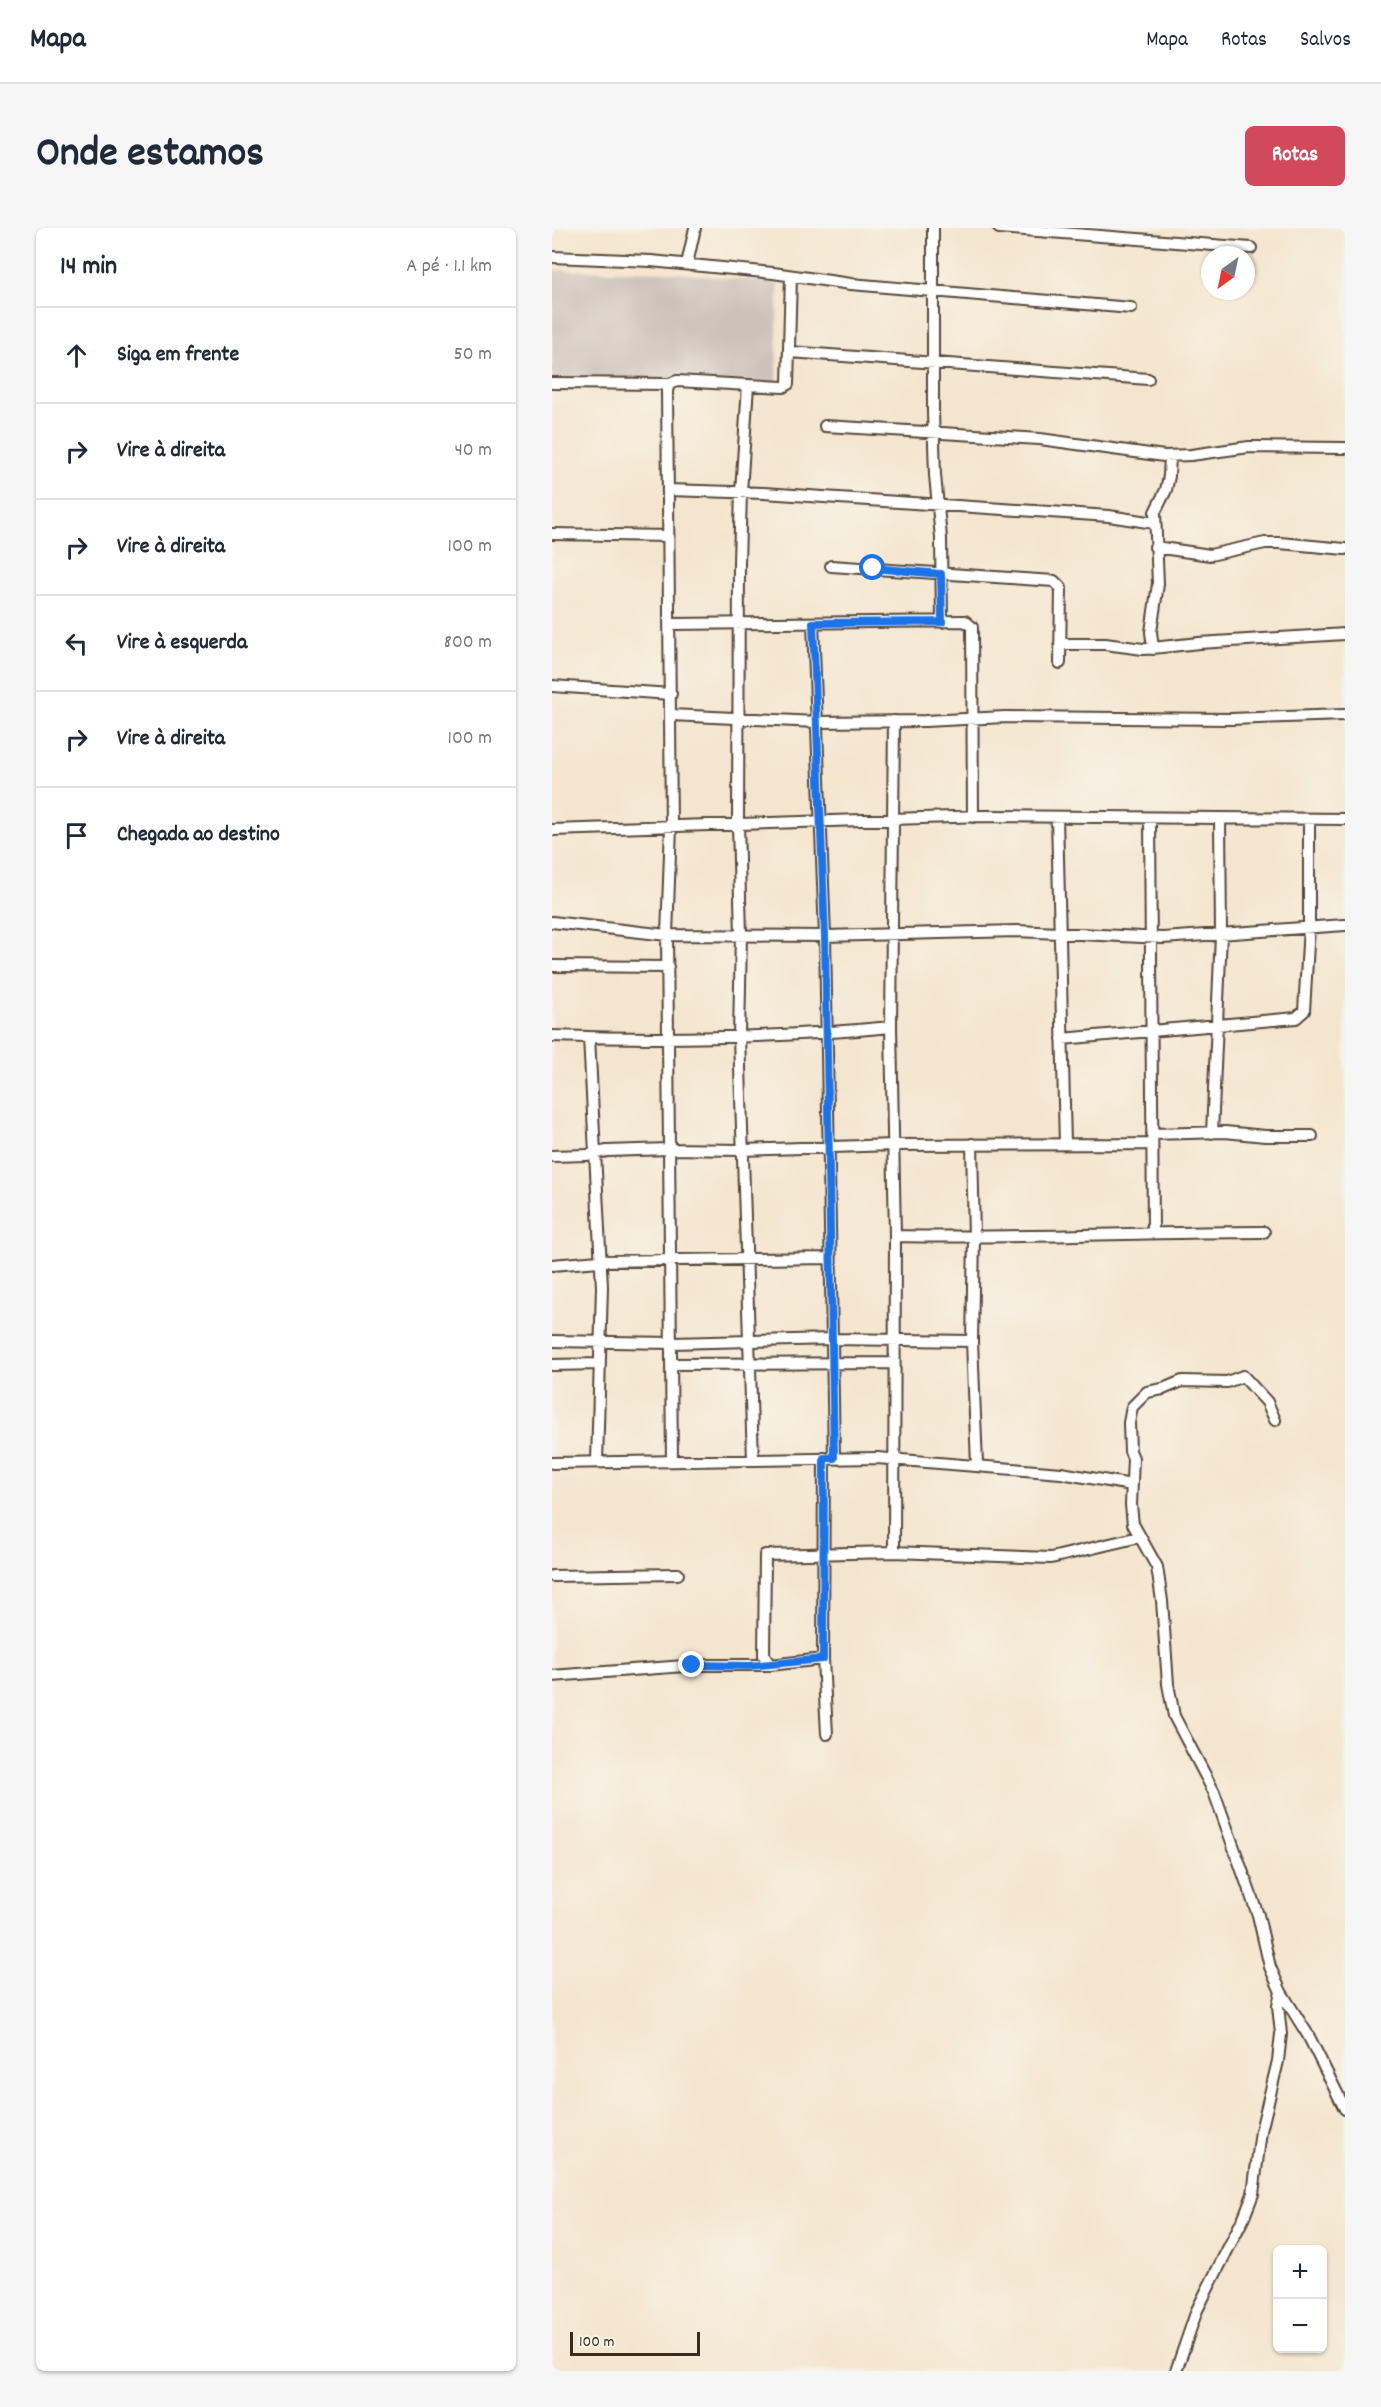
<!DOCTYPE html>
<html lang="pt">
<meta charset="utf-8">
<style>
:root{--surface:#fff;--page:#f6f6f7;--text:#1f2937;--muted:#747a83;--line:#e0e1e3;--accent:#d1495b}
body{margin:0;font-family:Dekko,sans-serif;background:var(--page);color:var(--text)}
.controls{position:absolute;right:18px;bottom:18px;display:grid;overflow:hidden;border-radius:9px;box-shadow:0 2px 4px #0004}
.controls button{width:54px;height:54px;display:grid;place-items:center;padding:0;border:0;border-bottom:2px solid var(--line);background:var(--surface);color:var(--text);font:30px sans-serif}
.compass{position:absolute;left:649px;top:18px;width:54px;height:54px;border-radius:50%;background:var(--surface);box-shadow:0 2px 4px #0004;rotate:213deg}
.scale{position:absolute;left:18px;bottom:15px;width:130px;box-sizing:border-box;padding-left:6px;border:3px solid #3b2a1e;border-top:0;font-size:16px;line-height:21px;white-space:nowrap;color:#3b2a1e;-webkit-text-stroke:4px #f7f3e8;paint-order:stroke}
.stop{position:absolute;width:18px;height:18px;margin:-14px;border:4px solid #1a73e8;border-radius:50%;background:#fff}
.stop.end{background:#1a73e8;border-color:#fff;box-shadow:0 2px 6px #0008}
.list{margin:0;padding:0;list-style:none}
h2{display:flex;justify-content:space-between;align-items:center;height:78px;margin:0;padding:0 24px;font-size:26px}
h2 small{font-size:20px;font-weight:400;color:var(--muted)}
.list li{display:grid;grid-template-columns:39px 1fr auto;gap:18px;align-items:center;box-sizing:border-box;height:96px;padding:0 24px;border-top:2px solid var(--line)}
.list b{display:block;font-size:22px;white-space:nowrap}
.list em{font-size:20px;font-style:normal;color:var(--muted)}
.icon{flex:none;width:33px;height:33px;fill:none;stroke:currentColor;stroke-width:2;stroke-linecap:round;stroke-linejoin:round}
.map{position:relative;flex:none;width:793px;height:2143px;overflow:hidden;border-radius:9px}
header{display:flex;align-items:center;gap:36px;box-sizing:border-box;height:84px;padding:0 30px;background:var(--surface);border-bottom:2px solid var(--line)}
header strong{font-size:28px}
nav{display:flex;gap:33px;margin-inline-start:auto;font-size:21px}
.intro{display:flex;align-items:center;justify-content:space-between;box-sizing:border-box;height:144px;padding:0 36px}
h1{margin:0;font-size:42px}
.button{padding:15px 27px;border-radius:9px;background:var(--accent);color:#fff;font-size:21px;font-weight:700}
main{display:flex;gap:36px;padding:0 36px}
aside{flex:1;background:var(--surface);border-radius:9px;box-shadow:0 2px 4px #0004}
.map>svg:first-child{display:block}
.industrial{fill:#cec1ba}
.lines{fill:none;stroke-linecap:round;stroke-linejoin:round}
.minor-casing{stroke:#574638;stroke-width:14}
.minor{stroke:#fff;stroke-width:10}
.route{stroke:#1a73e8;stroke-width:8}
</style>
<header>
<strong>Mapa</strong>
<nav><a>Mapa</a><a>Rotas</a><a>Salvos</a></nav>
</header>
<div class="intro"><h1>Onde estamos</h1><a class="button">Rotas</a></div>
<main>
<aside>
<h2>14 min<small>A pé · 1.1 km</small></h2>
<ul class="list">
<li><svg class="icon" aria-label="ahead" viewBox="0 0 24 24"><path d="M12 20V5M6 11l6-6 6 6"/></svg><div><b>Siga em frente</b></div><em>50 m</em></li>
<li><svg class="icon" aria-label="right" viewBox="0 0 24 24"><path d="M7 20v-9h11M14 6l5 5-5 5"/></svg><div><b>Vire à direita</b></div><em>40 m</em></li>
<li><svg class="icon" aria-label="right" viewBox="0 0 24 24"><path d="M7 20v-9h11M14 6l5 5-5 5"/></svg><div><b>Vire à direita</b></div><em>100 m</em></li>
<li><svg class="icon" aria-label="left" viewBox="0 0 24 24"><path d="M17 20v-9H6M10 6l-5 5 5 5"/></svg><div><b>Vire à esquerda</b></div><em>800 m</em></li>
<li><svg class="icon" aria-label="right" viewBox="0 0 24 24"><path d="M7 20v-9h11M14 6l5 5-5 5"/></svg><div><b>Vire à direita</b></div><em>100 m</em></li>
<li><svg class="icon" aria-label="arrive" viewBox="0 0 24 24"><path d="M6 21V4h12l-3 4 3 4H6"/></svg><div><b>Chegada ao destino</b></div></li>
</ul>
</aside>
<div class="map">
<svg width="793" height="2143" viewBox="0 0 793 2143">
<rect width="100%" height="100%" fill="#f7f3e8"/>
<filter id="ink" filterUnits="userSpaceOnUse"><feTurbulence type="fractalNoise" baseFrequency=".0167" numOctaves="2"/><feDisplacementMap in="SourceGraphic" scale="12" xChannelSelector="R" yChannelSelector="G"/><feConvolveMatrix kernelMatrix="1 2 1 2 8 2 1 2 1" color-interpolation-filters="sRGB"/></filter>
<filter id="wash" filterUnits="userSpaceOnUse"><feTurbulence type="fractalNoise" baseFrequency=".008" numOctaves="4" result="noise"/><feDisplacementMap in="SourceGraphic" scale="24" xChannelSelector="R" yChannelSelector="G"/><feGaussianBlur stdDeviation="1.35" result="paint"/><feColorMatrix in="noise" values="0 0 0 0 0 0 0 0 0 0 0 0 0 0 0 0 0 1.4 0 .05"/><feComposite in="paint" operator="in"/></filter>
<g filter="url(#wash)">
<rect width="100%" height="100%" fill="#f4e5ce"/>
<path class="industrial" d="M0,42L113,44L226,55L224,155L0,153Z"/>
</g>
<g filter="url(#ink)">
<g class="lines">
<defs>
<path id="minor" d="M381,0V184L383,247L389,310L390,394
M447,0L699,20
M0,29L99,33L221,45L299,56L579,80
M135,36L143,0
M238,124L596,151
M0,155L117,156
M196,157L189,264L187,335L186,596L189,707L187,809L201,1232
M273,198L488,211L612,228L639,227L697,219L793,220
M116,262L212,265L557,288L602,295
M0,306L116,308
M603,319L658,327L713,315H728L793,321
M279,338L502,353L509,360L508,435
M261,395L273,708L282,1230
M118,396L413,393L420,399L421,589
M508,416H553L591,421L647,415L793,406
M601,421L599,404L606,356L603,284L614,262L617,248L618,228
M0,458L119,466
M119,487L264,494L373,493L453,489L678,491L793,487
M342,493L339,799L343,1008L342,1324
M505,589L513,916
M598,590L601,1004
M0,602L431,588L793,591
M0,694L115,707L273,708L465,703L611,710L793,697
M0,738L116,739
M0,808C113,812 227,810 339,799
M37,809L50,1059L45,1234
M510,811L744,790L752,783L757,699V591
M660,905L669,707L668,590
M600,906L673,904L713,908H760
M420,916L422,1010L420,1113L425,1237
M0,928L34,927L55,923L117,921L190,922L342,917L600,916
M343,1008C466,1011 589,1004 712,1004
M0,1037L47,1033L278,1030
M0,1113L120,1115L280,1111L420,1113
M120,1136L342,1135
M0,1137L48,1136
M723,1192L715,1174L691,1148L675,1154L630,1153L611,1161L595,1164L580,1179L577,1195L578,1223L581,1230L579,1277L581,1296L605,1339L610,1373L616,1456L622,1488L662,1564L706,1687L718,1739L729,1764L756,1807L793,1881
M272,1230L271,1431L275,1506
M120,1233L115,707L119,598L115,163L117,156L125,153L231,159L236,156L239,48
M0,1235L325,1230L509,1245L580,1257
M0,1348L126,1346
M271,1431L218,1437L212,1428L213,1327L342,1324L499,1330L587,1309
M0,1448L146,1437H218
M624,2143L645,2082L692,1989L701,1966L709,1903L726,1833L729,1806L726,1778L729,1764"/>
</defs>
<use href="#minor" class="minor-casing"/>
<use href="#minor" class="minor"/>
</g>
</g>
<g class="lines" filter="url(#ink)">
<path class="route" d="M140,1437L197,1438L271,1431L272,1230H282L273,708L261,395L390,394L389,346L321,340"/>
</g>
</svg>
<div class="controls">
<button>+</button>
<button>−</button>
</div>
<svg class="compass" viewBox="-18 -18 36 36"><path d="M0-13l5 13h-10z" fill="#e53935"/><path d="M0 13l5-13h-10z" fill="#747a83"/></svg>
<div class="scale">100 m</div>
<div class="stop" style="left:321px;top:340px"></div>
<div class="stop end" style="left:140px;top:1437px"></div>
</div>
</main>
